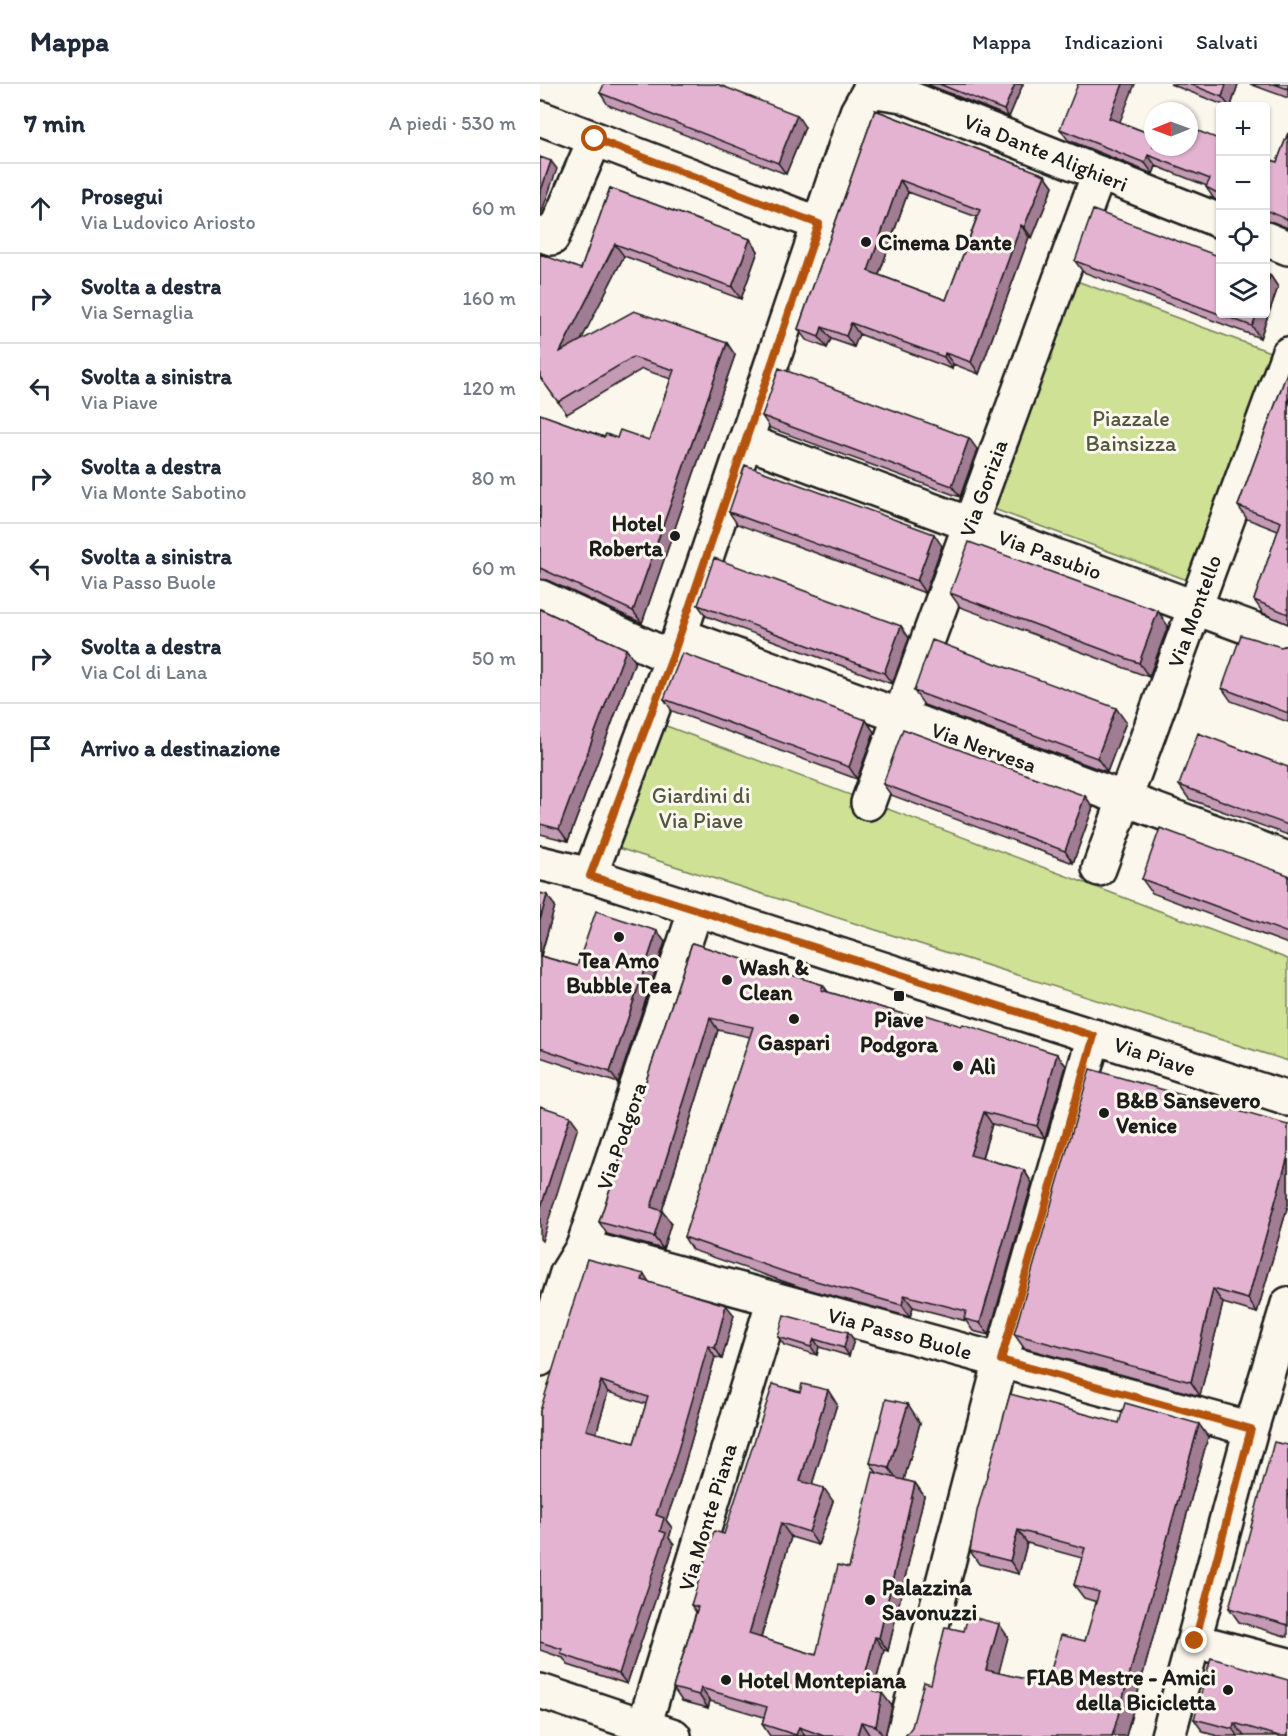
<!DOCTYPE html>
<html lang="it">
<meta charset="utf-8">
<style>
:root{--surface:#fff;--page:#f2f2f3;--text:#1f2937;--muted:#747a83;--line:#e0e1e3}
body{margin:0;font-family:Itim,sans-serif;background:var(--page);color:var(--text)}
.controls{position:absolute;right:18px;top:18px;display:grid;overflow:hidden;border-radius:6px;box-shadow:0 2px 4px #0004}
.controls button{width:54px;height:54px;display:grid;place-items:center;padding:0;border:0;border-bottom:2px solid var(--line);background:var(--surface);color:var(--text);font:30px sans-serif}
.compass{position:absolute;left:604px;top:18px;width:54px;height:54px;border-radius:50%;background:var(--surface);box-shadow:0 2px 4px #0004;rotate:269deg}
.stop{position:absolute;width:18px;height:18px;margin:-14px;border:4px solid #b45309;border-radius:50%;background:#fff}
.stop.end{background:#b45309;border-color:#fff;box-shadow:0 2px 6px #0008}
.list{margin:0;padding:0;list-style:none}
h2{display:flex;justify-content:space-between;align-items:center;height:78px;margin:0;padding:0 24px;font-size:26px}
h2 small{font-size:20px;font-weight:400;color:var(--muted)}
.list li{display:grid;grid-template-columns:39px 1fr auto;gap:18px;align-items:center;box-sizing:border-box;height:90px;padding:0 24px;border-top:2px solid var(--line)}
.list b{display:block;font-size:22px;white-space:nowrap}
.list p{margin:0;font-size:20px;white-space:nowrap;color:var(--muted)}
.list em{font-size:20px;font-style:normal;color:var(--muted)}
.icon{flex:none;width:33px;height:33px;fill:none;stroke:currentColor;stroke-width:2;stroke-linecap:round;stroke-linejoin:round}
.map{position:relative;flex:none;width:748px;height:1652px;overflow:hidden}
header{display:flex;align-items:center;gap:36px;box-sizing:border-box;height:84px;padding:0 30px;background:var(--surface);border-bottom:2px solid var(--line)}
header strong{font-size:28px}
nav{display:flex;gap:33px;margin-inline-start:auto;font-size:21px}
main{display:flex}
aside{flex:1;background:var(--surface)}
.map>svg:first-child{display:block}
.green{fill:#cee195;stroke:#757e58;stroke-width:1.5}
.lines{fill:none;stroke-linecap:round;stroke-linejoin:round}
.street-casing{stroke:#1c1c1c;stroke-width:38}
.secondary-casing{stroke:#1c1c1c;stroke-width:38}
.street{stroke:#fbf7ec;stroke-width:33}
.secondary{stroke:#fbf7ec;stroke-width:33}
.wall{fill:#c49ab4;stroke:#1c1c1c;stroke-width:1.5;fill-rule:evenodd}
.shaded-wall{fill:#a07d92;stroke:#1c1c1c;stroke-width:1.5}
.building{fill:#e4b3d1;stroke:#1c1c1c;stroke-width:1.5;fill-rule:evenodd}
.route{stroke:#b45309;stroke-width:8}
.poi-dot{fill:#1c1c1c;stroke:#fbf7ec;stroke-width:2}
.labels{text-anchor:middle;stroke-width:6;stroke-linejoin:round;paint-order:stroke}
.street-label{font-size:22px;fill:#1c1c1c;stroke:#fbf7ec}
.poi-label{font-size:22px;font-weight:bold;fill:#1c1c1c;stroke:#fbf7ec;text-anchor:start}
.park-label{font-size:22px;fill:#515740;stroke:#fbf7ec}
</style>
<header>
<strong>Mappa</strong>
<nav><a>Mappa</a><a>Indicazioni</a><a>Salvati</a></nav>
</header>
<main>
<aside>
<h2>7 min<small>A piedi · 530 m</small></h2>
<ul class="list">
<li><svg class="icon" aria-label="ahead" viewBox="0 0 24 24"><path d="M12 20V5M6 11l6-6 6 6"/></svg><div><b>Prosegui</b><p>Via Ludovico Ariosto</p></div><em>60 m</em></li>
<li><svg class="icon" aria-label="right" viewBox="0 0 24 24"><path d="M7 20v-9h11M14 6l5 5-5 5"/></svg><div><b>Svolta a destra</b><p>Via Sernaglia</p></div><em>160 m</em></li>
<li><svg class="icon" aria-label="left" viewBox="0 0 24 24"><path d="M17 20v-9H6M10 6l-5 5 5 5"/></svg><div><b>Svolta a sinistra</b><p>Via Piave</p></div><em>120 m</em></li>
<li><svg class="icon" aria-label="right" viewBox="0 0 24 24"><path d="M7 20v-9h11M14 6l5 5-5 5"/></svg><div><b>Svolta a destra</b><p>Via Monte Sabotino</p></div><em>80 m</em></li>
<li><svg class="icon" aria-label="left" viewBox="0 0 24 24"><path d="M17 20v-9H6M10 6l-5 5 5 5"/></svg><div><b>Svolta a sinistra</b><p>Via Passo Buole</p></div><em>60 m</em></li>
<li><svg class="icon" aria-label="right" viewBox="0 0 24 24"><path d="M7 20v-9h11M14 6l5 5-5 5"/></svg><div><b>Svolta a destra</b><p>Via Col di Lana</p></div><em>50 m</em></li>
<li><svg class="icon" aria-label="arrive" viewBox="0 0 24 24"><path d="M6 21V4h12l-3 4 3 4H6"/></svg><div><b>Arrivo a destinazione</b></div></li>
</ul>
</aside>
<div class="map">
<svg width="748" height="1652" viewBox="0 0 748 1652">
<rect width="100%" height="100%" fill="#fbf7ec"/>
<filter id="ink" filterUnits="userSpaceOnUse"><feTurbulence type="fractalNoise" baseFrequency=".0167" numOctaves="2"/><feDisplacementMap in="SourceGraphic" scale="12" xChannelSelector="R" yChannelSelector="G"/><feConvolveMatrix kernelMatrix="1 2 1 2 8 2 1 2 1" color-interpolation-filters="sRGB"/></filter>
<g filter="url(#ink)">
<path class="green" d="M534,196L730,268L647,496L451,424Z
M121,640L748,875V977L78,764Z"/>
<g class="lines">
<defs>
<path id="street" d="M329,6L362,11L680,137
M0,34L279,140
M0,150L12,154L55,55
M726,155L748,164
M205,357L748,558
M0,513L132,574
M140,551L748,775
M328,719L559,89
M559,785L748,270
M50,791L132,574L317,28L333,0
M43,1163L711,1345
M0,1275L27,1189L43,1163L156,825
M655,1557L748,1581
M0,1607L134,1652
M101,1652L234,1215
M363,1652L461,1276L554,952
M628,1652L711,1345L748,1220"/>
<path id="secondary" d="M0,779L50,791L748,1015"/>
</defs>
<use href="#street" class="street-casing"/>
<use href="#secondary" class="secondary-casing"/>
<use href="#street" class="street"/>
<use href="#secondary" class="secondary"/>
</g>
<path class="wall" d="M388,0H483L469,33L389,1Z
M630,0H698L691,22H686Z
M710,0H748V14Z
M60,9L265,43L246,90L68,21Z
M335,26L505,91L513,102L492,154L489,153L439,290L413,280L412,285L319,250L314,263L291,255L287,264L266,256L258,245ZM368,108L437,133L406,216L339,191Z
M580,38L613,51L681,56V118L674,115L666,103L667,102L616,82L613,90L528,56L520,45Z
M748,49V144L733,138L726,137V74L737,78Z
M70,104L210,155L218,167L201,215L84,172L41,256L187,259L195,271L102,539L7,496L0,495V330L64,353L109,356L131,295L102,285L27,330L0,293L41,185Z
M535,177L730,191L738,203L720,254L543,188Z
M748,286V540L723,529L714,516L738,447L707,435L698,422Z
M222,332L437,365L420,413L230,344Z
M189,428L402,462L385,509L197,440Z
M410,509L628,542L609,593L420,523Z
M158,521L361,542L369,554L352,600L166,532Z
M0,525L86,565L95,577L28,757L0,750Z
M748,561V638L691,617L682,604L741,563Z
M374,607L586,638L567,688L384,621Z
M124,615L326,636L334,648L317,695L132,627Z
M748,683V751L649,715L639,701Z
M343,700L545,712L553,723L533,779L351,711Z
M748,791V860L612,809L602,795Z
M0,809L15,822L1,872L37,882L125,858L78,999L0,973Z
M152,859L283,901L288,908L384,936L421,942L517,970L526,982L505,1054L452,1040L442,1074L484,1086L492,1099L449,1251L433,1247L426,1237L373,1223L370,1233L260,1203L152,1166L144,1153L210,953L178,946L122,1127L131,1139L123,1165L67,1150L59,1138Z
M748,1041V1121L717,1229L683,1219L660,1312L484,1264L474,1250Z
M109,1198L194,1231L182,1275L175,1273L139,1400L126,1436L132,1444L129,1454L134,1460L87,1600L28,1581L23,1574L0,1566V1327ZM68,1308L106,1320L94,1359L56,1349Z
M308,1248L314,1256L309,1272L279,1263L277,1271L244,1261L238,1253Z
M297,1320L272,1400L293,1417L278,1461L251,1453L221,1554L276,1571L309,1484L337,1389L330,1379L380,1339L364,1396L375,1399L384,1412L348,1567L344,1566L334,1606L352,1622L345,1652H230L222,1640L224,1633L170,1617L168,1624L142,1617L133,1604L156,1528L151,1521L184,1450Z
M579,1339L668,1353L586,1652L372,1643L391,1600L424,1547L468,1553L458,1589L507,1600L545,1557L557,1518L544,1514L534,1501L542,1474L487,1459L479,1490L439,1480L430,1467Z
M748,1361V1553L699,1538L689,1524Z
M748,1596V1652H678L663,1648L654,1635Z"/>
<path class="shaded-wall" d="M475,0H483L469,33L464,26Z
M583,0H595L577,45L569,34Z
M686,0H698L691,22H689L682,13Z
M257,31L265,43L246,90L238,79Z
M608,71L616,82L613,90L605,79Z
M11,77L17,85L1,130L0,129V109Z
M505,91L513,102L492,154L484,143Z
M360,96L368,108L336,199L328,187Z
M481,141L489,153L439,290L431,278Z
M210,155L218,167L201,215L192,203Z
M75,160L84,172L29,280L20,268Z
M730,191L738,203L720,254L712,242L717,230H726V205Z
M311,239L319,250L314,263L306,252Z
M282,243L291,255L287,264L279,253Z
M187,259L195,271L102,539L93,527Z
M405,269L413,280L412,285L404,273Z
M429,354L437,365L420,413L412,402Z
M394,450L402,462L385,509L377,497Z
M618,527L628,542L609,593L599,579Z
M361,542L369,554L352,600L344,589Z
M86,565L95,577L28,757L19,745Z
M576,624L586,638L567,688L557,674Z
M326,636L334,648L317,695L309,683Z
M545,712L553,723L533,779L525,767Z
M7,811L15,822L0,874V836Z
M117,847L125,858L78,999L70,988Z
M283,901L291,913L281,906Z
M170,934L178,946L119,1136L111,1123Z
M517,970L526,982L505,1054L497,1042Z
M444,1028L452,1040L439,1083L430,1071Z
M30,1032L38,1043L2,1157L0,1155V1126Z
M748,1072V1121L717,1229L708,1215Z
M484,1086L492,1099L449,1251L440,1239Z
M122,1127L131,1139L123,1165L114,1153Z
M104,1190L111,1201L102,1196Z
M673,1205L683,1219L660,1312L651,1298Z
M364,1211L373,1223L370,1233L362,1221Z
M186,1221L194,1231L182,1275L175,1264Z
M308,1248L314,1256L309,1272L304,1264Z
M274,1255L279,1263L277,1271L271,1263Z
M168,1262L175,1273L139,1400L126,1436L132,1444L129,1454L134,1460L87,1600L79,1590L120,1447L116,1431Z
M61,1297L68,1308L54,1357L46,1346Z
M288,1306L297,1320L269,1410L260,1397Z
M368,1320L380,1339L362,1403L349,1384Z
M659,1340L668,1353L586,1652H572Z
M375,1399L384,1412L348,1567L339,1554Z
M284,1404L293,1417L278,1461L269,1448Z
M241,1439L251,1453L218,1563L209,1550Z
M478,1446L487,1459L479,1490L470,1477Z
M459,1540L468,1553L456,1600L446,1586Z
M335,1553L344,1566L331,1616L322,1603Z
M161,1604L170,1617L168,1624L159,1611Z
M342,1609L352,1622L345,1652H343L336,1642Z
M321,1638L330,1652H317Z
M694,1639L704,1652H697L693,1645Z
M259,1643L265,1652H257L256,1651Z"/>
<path class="building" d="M64,0H177L257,31L238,79L60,9Z
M399,0H475L464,26Z
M538,0H583L569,34L613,51V63H649V47L652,48L653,45L681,56V111L666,103L670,95L608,71L605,79L520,45Z
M650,0H686L682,13Z
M734,0H748V5Z
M335,26L505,91L484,143L481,141L431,278L405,269L404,273L311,239L306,252L282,243L279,253L258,245ZM360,96L440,126L406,216L328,187Z
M748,49V136L726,126V74L737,78Z
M0,73L11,77L0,109Z
M70,104L210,155L192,203L75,160L20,268L94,227L187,259L93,527L0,484V330L64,353L66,350L77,354L80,346L109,356L134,286L93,273L18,318L0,293V170L41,185Z
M553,126L681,173V230H717L712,242L535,177Z
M726,190L730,191L726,205Z
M239,284L429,354L412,402L222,332Z
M748,286V530L714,516L741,438L698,422Z
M205,381L394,450L377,497L189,428Z
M429,458L618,527L599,579L410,509Z
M174,474L361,542L344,589L158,521Z
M0,525L86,565L19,745L0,740Z
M701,551L741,563L748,561V629L682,604Z
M392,556L576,624L557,674L374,607Z
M142,569L326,636L309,683L124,615Z
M363,645L545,712L525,767L343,700Z
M658,649L748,683V741L639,701Z
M620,744L748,791V849L602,795Z
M0,809L7,811L0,836Z
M56,827L117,847L70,988L0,964V872L37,882Z
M152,859L283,901L281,906L384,936L386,931L421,942L423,940L517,970L497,1042L444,1028L430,1071L484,1086L440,1239L424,1235L426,1227L364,1211L362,1221L251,1190L144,1153L213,943L170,934L111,1123L122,1127L114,1153L59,1138Z
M550,985L748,1041V1072L708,1215L673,1205L651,1298L474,1250Z
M0,1022L30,1032L0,1126Z
M47,1175L104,1190L102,1196L186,1221L175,1264L168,1262L131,1390L116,1431L124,1434L120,1447L126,1449L79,1590L21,1570L22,1565L0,1558V1327ZM61,1297L108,1313L94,1359L46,1346Z
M244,1231L308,1248L304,1264L274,1255L271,1263L238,1253Z
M233,1300L260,1308L262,1300L288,1306L260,1397L284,1404L269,1448L241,1439L209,1550L276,1571L298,1481L309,1484L333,1388L375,1399L339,1554L335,1553L322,1603L342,1609L336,1642L321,1638L317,1652H284L259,1643L256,1651L222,1640L227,1623L161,1604L159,1611L133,1604L158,1523L151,1521L174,1447L184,1450Z
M470,1310L579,1339L585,1319L659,1340L574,1646L572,1652H365L372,1643L384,1598L391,1600L405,1543L424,1547L428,1532L459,1540L446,1586L507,1600L521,1551L545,1557L559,1508L534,1501L545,1464L478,1446L470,1477L430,1467L437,1427Z
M346,1315L368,1320L349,1384L330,1379Z
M734,1358L748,1361V1541L689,1524Z
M671,1574L748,1596V1652H739L694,1639L693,1645L654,1635Z"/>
</g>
<g class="lines" filter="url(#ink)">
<path class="route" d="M55,55L279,140L132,574L50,792L554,952L461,1276L711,1345L655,1557"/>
</g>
<g class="poi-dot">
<circle cx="326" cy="158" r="6"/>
<circle cx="135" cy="452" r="6"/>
<circle cx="79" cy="853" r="6"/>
<circle cx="187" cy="896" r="6"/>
<rect x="353" y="906" width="12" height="12" rx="3"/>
<circle cx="254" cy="935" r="6"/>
<circle cx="418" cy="982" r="6"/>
<circle cx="564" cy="1029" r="6"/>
<circle cx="330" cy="1516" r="6"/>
<circle cx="186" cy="1596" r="6"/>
<circle cx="688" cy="1606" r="6"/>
</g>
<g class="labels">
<g class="street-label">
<text transform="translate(506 68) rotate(22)" y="8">Via Dante Alighieri</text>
<text transform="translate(443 404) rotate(-70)" y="8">Via Gorizia</text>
<text transform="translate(510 470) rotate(20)" y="8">Via Pasubio</text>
<text transform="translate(654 527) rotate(-70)" y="8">Via Montello</text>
<text transform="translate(444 663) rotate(20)" y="8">Via Nervesa</text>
<text transform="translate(615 972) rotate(18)" y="8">Via Piave</text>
<text transform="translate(81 1052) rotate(-71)" y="8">Via Podgora</text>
<text transform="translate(360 1249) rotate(15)" y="8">Via Passo Buole</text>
<text transform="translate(167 1433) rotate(-73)" y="8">Via Monte Piana</text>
</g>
<g class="poi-label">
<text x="338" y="166">Cinema Dante</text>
<text x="123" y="447" text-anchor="end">Hotel<tspan x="123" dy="25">Roberta</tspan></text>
<text x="79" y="884" text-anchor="middle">Tea Amo<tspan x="79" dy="25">Bubble Tea</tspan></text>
<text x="199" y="891">Wash &amp;<tspan x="199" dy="25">Clean</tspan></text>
<text x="359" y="943" text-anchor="middle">Piave<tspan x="359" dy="25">Podgora</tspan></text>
<text x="254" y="966" text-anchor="middle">Gaspari</text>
<text x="430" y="990">Alì</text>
<text x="576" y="1024">B&amp;B Sansevero<tspan x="576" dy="25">Venice</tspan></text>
<text x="342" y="1511">Palazzina<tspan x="342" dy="25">Savonuzzi</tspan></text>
<text x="676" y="1601" text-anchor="end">FIAB Mestre - Amici<tspan x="676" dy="25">della Bicicletta</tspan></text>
<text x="198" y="1604">Hotel Montepiana</text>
</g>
<g class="park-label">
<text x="591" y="342">Piazzale<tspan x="591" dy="25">Bainsizza</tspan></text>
<text x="161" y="719">Giardini di<tspan x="161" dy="25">Via Piave</tspan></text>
</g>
</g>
</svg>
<div class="controls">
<button>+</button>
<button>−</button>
<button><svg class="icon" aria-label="locate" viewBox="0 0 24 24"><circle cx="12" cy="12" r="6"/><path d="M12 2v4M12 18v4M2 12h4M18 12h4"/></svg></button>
<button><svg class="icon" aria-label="layers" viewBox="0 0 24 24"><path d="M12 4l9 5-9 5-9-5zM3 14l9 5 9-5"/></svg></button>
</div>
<svg class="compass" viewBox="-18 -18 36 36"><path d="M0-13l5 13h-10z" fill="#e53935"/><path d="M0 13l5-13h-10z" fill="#747a83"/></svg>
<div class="stop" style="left:55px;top:55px"></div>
<div class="stop end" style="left:655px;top:1557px"></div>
</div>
</main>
